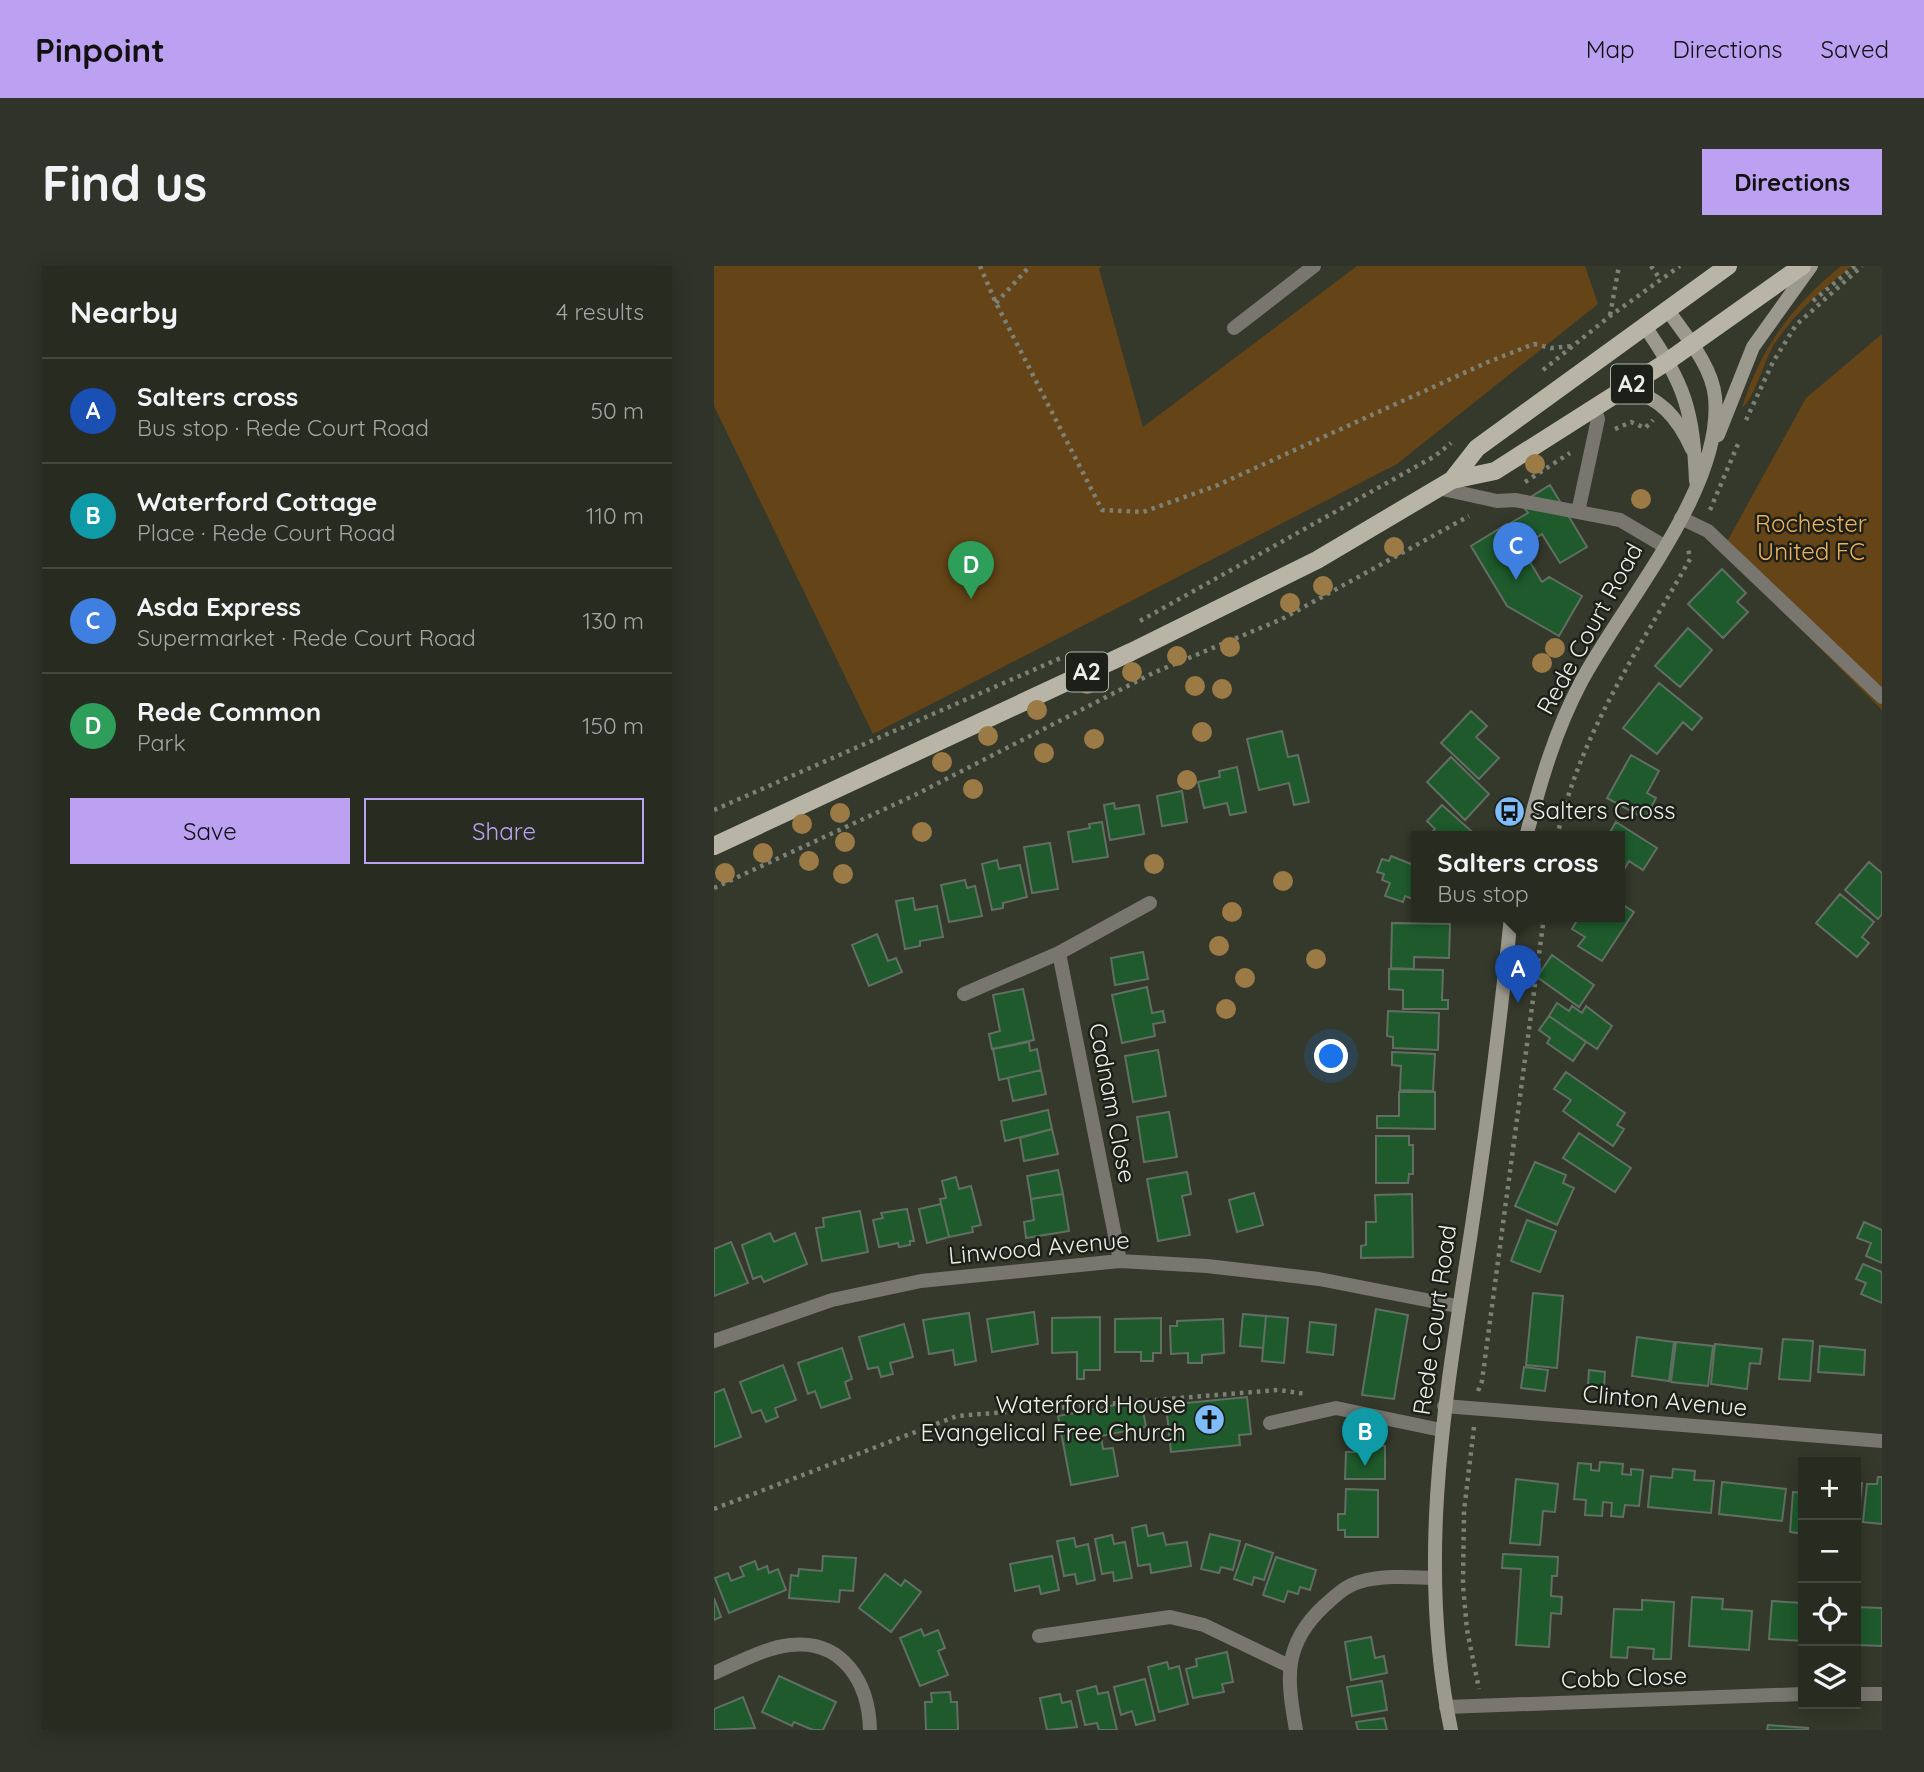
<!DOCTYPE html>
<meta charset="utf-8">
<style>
:root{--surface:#272b20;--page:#2f3329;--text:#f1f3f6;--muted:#a4a7a5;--line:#43473e;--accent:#bca0f2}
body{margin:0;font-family:Quicksand,sans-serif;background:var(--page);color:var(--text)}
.controls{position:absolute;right:21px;bottom:21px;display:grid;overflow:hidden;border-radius:0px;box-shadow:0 4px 18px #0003}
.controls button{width:63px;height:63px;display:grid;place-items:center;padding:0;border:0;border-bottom:2px solid var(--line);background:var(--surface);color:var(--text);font:35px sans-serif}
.you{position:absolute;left:618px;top:791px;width:24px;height:24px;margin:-18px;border:5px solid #fff;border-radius:50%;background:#1a73e8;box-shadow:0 0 0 10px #1a73e833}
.badge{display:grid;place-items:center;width:46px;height:46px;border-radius:50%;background:var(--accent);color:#fff;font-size:23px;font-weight:700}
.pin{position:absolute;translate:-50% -58px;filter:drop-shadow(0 2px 4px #0008)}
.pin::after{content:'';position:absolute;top:37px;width:24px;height:21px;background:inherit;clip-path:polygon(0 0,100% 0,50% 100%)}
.popup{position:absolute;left:697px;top:565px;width:214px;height:91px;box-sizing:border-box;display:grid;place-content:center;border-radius:0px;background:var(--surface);filter:drop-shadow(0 2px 5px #0005);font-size:23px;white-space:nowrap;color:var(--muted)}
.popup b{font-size:26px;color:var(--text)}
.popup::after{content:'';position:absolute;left:50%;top:100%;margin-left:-14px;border:14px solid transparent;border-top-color:var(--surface)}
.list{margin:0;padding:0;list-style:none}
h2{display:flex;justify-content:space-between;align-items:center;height:91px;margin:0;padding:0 28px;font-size:30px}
h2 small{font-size:23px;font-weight:400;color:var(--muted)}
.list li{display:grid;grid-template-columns:46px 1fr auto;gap:21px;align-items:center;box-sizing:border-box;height:105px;padding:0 28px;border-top:2px solid var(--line)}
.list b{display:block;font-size:26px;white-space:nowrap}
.list p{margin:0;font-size:23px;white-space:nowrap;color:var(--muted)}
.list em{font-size:23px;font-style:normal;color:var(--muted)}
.actions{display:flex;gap:14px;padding:21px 28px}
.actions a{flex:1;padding:16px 0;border:2px solid var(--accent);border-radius:0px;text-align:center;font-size:24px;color:var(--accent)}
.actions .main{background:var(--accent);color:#111}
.icon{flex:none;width:38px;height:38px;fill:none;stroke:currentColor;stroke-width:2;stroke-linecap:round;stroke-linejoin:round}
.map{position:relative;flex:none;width:1168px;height:1464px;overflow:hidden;border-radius:0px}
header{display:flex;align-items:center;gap:42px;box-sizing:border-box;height:98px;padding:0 35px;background:var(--accent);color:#111}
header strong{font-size:33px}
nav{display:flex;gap:38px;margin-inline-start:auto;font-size:24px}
.intro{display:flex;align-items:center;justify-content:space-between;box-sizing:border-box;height:168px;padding:0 42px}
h1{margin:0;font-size:49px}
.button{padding:18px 32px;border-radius:0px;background:var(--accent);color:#111;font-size:24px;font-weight:700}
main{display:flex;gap:42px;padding:0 42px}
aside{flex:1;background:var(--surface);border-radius:0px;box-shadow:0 4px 18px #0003}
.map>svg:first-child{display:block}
.green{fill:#654517}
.building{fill:#1e5a2c;stroke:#616f63;stroke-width:2}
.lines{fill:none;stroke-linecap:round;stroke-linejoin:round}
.path{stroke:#7c8175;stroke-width:4.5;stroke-dasharray:3.5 5;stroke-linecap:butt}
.service{stroke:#78766f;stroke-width:14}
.minor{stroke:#78766f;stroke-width:14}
.secondary{stroke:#9c9a8e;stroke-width:14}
.primary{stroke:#b8b5a6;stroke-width:18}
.tree{fill:#9b7a45}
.labels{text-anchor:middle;stroke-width:5;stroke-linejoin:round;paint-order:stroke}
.shield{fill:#1d1f19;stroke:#aeb1a8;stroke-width:2}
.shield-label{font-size:23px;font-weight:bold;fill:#ecefe6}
.park-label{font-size:24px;fill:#efb05a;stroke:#1d1f19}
.street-label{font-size:24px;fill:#ecefe6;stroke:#1d1f19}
.poi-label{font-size:24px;fill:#ecefe6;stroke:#1d1f19;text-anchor:start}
</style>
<header>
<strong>Pinpoint</strong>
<nav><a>Map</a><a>Directions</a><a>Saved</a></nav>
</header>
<div class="intro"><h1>Find us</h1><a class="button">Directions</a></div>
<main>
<aside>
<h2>Nearby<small>4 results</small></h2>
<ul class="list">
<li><span class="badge" style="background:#1a4fb4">A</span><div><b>Salters cross</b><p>Bus stop · Rede Court Road</p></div><em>50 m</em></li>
<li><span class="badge" style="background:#0f9aa8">B</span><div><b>Waterford Cottage</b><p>Place · Rede Court Road</p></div><em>110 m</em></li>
<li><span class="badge" style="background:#3f7fe0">C</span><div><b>Asda Express</b><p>Supermarket · Rede Court Road</p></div><em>130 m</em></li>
<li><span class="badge" style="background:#2e9e5b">D</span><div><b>Rede Common</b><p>Park</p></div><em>150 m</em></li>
</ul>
<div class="actions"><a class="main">Save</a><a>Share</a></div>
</aside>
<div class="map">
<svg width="1168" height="1464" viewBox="0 0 1168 1464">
<rect width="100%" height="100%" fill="#34392b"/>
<path class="green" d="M0,0H388L385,3L429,161L643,0H871L884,38L683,198L159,468L0,140Z
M1127,0H1138C1108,24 1080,47 1059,80C1050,96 1040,133 1028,142C1046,82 1079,39 1127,0Z
M1168,68V444L1008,285L1092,132Z"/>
<path class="building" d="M836,219L873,281L846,297L828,268L807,282L793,259L814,247L807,237Z
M793,258L828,316L835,311L868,330L845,370L793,340L757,280Z
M1008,303L1032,327L1023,336L1034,346L1009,372L974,338Z
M974,362L998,384L966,421L941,400Z
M945,417L988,452L978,464L969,456L943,488L909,462Z
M757,445L773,460L762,471L785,492L765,513L727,477Z
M568,465L574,491L584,489L595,536L580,539L575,517L545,524L533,473Z
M917,489L945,505L933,527L942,532L931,553L893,532Z
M737,491L775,528L751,554L713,516Z
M523,501L532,546L516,549L513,537L490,542L484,516L506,511L505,505Z
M468,525L473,556L448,560L443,530Z
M400,537L401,543L425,539L430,568L396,574L390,539Z
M728,539L764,571H714L721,563L713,555Z
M388,556L394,591L359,596L354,566L376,562L375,558Z
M902,556L943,582L929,604L915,595L906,611V571H893Z
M336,577L344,623L318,627L310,581Z
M677,590L702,600V634L691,630L689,636L671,630L676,617L668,614L670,608L663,606L668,593L675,595Z
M283,594L285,603L306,599L313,631L289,637V642L278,644L268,598Z
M1155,596L1168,607V648L1164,653L1131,624Z
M251,614L253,622L261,620L268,650L235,656L227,619Z
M1126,628L1160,656L1148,671L1155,677L1143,691L1102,657Z
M199,632L201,644L223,640L229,671L206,675V680L191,683L182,635Z
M906,637L920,646L888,695L864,680L871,671L858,663L865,651H906Z
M678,657L736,658L735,692L700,691V703L677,702Z
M163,668L174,695L182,692L188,706L155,720L138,679Z
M429,686L434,713L401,719L397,692Z
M838,689L880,719L865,741L823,711Z
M675,703L729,704L728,734H734V743H689V724L675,723Z
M433,721L438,747L449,745L451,756L439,758L441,770L408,777L398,729Z
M309,723L320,774L278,783L275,768L286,765L279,729Z
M843,737L855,745L858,740L868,747L872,740L898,760L883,783L835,750Z
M674,745L725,747L724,784L679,782V771L673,770Z
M835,750L872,776L859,795L833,777L836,772L825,764Z
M315,776L316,785L323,783L327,804L285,814L279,783Z
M444,784L452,830L419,836L411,790Z
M678,786L721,788L719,825L686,824L687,800L678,799Z
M327,804L332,828L299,835L294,812Z
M852,806L911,847L903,859L910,863L899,880L849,845L857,834L840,823Z
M685,826H721V863L663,862V850H685Z
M334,844L338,863L291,875L287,855Z
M455,846L463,891L430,896L423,851Z
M338,863L344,888L310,895L306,872Z
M865,867L917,902L901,926L849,892Z
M662,870H695V879H699V908H695L694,917H662Z
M821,896L852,909L849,917L860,922L843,959L801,940Z
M344,904L349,928L317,933L313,910Z
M473,906L477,928L468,930L476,969L444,975L433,913Z
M242,911L245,923L257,920L267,959L258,961L259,966L235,971L226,933L232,932L228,915Z
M540,927L549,959L523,966L515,934Z
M349,928L355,965L312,972L310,956L320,954L317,933Z
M698,928L699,991L647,992V980L652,979V956H662L661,929Z
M227,938L235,971L213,977L205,943Z
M193,943L200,975H196V979L185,981L184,977L165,981L159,954L169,952L167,947Z
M146,945L154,986L108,995L102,962L110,961L109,952Z
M813,954L842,965L826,1006L797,995Z
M1150,956L1168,964V997L1152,990L1157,977L1143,972Z
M56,967L60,976L81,967L93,998L50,1016L47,1010L39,1013L28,979Z
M17,976L34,1017L0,1030V983Z
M1149,998L1168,1006V1037L1147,1028L1152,1017L1142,1013Z
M819,1027L849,1030L843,1102L812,1099Z
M662,1043L694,1049L680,1133L648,1129Z
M320,1046L324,1078L278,1086L273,1053Z
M255,1047L262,1095L241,1099L239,1084L215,1088L209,1054Z
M529,1048L552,1050L549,1082L526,1080Z
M552,1050L574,1052L570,1097L548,1095Z
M386,1051V1104H370V1113H363V1086L338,1087V1052Z
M447,1052V1087H439V1095H427V1086H401V1053Z
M509,1053L510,1087L488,1089V1097H474V1087L457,1088L456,1060H463V1055Z
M596,1056L622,1059L619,1089L593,1086Z
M190,1058L199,1091L176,1097L179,1108L167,1111L164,1101L154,1103L145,1071Z
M923,1071L960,1076L955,1115L918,1110Z
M1069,1073L1099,1075L1096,1115L1065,1113Z
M962,1076L999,1080L994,1120L957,1116Z
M1001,1078L1048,1083L1046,1098L1036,1097L1033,1123L997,1118Z
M1106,1080L1151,1084L1150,1109L1104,1106Z
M128,1082L138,1113L131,1116L136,1132L107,1142L101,1125L94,1128L84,1097Z
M69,1099L82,1134L61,1142L64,1151L52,1156L47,1144L38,1147L26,1116Z
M810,1101L834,1104L831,1125L807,1122Z
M875,1104L891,1106L890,1121L874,1119Z
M10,1123L27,1171L0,1181V1127Z
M533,1131L537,1168L525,1169L526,1179L457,1186L452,1139Z
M427,1134L432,1161L387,1170L389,1183L399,1182L404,1210L357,1219L344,1150Z
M648,1180H671V1213H631L632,1186H648Z
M886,1196L909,1198L908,1208L917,1209V1203L929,1204L925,1240L911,1239L909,1251L897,1250L898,1237L889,1236L888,1250L871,1249L872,1234L860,1233L864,1197L877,1198V1204L885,1205Z
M959,1203L981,1205L980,1214L1000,1215L997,1247L934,1241L937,1210L958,1212Z
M1164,1211H1168V1258L1149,1256L1153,1218H1163Z
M802,1213L844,1218L841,1246L829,1245L826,1279L796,1277Z
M1008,1216L1072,1223L1068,1255L1005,1248Z
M1142,1216L1148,1217L1144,1254H1142Z
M632,1223L664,1224V1271H631V1264H624V1248H631Z
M1079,1226L1089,1227V1268L1076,1266Z
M432,1259L434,1270L449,1267L452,1279L473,1276L477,1300L437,1307L436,1298L424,1300L418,1262Z
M496,1268L526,1275L519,1304L507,1301L505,1307L487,1303Z
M398,1269L400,1278L411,1276L418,1312L400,1315L399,1306L388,1308L381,1273Z
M360,1272L362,1281L374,1278L381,1314L363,1318L361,1308L350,1310L343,1275Z
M532,1278L559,1287L550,1314L540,1311L538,1319L520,1313Z
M789,1288L844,1291L843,1310H838L837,1330L848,1331L847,1348L837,1347L835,1381L802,1379L807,1303L788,1302Z
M109,1290L142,1292L139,1325L126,1324L125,1336L75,1332L77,1309L84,1310L85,1303L108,1305Z
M338,1290L345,1324L327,1328L325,1320L301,1325L296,1298Z
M562,1291L602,1304L596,1324L586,1321L584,1328L574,1325L570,1336L549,1329Z
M41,1295L44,1304L53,1300L55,1307L64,1303L72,1324L15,1347L1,1312L14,1307L17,1315L30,1310L26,1301Z
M171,1308L187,1320L191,1314L207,1326L177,1366L145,1342Z
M978,1331L1009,1333L1008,1343L1038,1345L1035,1384L975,1380Z
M0,1332L7,1351L0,1354Z
M928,1334L960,1336L957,1393H939L940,1383L914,1381L913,1392L897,1391L900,1343L928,1344Z
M1058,1335L1089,1337V1375L1055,1373Z
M1142,1341L1168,1342V1380L1142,1379Z
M207,1363L210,1370L224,1364L231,1382L224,1385L234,1409L206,1420L186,1372Z
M657,1371L661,1392L670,1390L673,1407L637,1414L631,1376Z
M513,1386L519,1416L508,1418L510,1426L479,1432L472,1403L483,1400L482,1393Z
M453,1396L455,1403L465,1400L474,1438L445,1446L434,1401Z
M65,1410L122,1436L109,1464H99L80,1456L78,1460L48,1446Z
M431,1413L441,1454L422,1459L418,1445L407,1449L400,1421Z
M668,1415L673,1444L638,1450L633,1421Z
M382,1420L384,1428L394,1426L403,1464H385L383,1457L371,1459L363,1425Z
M236,1426L237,1436H243L244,1464H212L211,1436H218L217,1427Z
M346,1428L348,1437L357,1435L363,1461L333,1464L326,1432Z
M29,1431L41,1462L0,1464V1443Z
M670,1452L673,1464H644L642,1456Z
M1054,1459L1094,1462V1464H1053Z"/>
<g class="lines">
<path class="path" d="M266,0L282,37L388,244L429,246L504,219L774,96L820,78L837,82L860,80
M937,0L946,13
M1099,35L1141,0
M282,37L316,0
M896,49L905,0
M829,104L896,50L966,0
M1032,154L1059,96L1082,59L1148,0
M901,163L917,156L931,162L939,154
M811,216L856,187
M996,244L1024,178
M426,355L721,190L737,177
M0,544L349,391
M843,571C867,465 924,385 976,293L974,282
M0,622L201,529L439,407L568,353L755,250
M764,1125L768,1115L830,651
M760,1161L750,1245L749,1319L753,1364L765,1423
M0,1243L243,1150L564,1124L593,1128"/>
<path class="service" d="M724,222L783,235L801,234L906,254L950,280
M864,246L884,153L880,142
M967,252L994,265L1168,431
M556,1157L622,1142L727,1164"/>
<path class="minor" d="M520,62L600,0
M250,728L345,687
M406,995L345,687L436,637
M0,1075L118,1034L207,1015L406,995L493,1000L605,1013L743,1040
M730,1140L1168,1175
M325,1370L456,1351L490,1359L575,1400
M0,1407C24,1397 50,1382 76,1379C129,1373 155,1417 156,1464
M1142,1428H1168
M732,1441L1089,1428
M582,1464C573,1413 568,1379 610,1340C620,1331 631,1320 645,1316C668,1309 696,1311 720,1312"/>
<path class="secondary" d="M930,59C971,119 979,143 982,215
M912,122C946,132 963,150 978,183
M1004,169L1039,81L1097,0
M812,571C826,517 841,465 867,416C909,337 1010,222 1001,131C998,99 970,68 953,43
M737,1464C702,1295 731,1134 757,966C773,861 786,756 797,651"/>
<path class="primary" d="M738,214L781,205L954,95L1088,0
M0,580L417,386L603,294L738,214L763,182L1014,0"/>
</g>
<g class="tree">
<circle cx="821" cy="198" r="10"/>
<circle cx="927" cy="233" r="10"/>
<circle cx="680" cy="281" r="10"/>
<circle cx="609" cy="320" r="10"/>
<circle cx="576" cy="337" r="10"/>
<circle cx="516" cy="381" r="10"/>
<circle cx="841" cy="382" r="10"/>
<circle cx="463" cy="390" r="10"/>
<circle cx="828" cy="397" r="10"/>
<circle cx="418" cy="406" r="10"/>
<circle cx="373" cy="418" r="10"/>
<circle cx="481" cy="420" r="10"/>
<circle cx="508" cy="423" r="10"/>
<circle cx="323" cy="444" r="10"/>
<circle cx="488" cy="466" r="10"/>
<circle cx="274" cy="470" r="10"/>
<circle cx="380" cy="473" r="10"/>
<circle cx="330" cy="487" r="10"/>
<circle cx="228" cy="496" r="10"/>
<circle cx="473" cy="514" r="10"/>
<circle cx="259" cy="523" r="10"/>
<circle cx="126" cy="547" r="10"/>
<circle cx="88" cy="558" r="10"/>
<circle cx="208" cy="566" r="10"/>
<circle cx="131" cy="576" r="10"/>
<circle cx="49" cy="587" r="10"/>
<circle cx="95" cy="595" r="10"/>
<circle cx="440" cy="598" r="10"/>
<circle cx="11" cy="607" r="10"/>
<circle cx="129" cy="608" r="10"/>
<circle cx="569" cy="615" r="10"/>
<circle cx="518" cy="646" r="10"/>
<circle cx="505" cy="680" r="10"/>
<circle cx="602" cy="693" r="10"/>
<circle cx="810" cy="694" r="10"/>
<circle cx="531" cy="712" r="10"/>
<circle cx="512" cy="743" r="10"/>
</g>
<defs>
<symbol id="bus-disc" viewBox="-11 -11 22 22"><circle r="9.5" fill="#7fbdfa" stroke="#1d1f19"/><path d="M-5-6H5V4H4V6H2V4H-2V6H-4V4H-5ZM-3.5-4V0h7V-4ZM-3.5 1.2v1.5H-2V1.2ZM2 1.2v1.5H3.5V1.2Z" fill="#111"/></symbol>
<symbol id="church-disc" viewBox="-11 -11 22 22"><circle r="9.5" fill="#7fbdfa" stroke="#1d1f19"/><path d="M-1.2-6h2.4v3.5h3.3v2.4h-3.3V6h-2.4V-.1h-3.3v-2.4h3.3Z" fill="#111"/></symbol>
</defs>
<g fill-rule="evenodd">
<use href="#bus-disc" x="778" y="528" width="35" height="35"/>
<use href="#church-disc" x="478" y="1136" width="35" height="35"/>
</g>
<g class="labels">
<g class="shield">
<rect x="897" y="98.5" width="42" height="39" rx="5"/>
<rect x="352" y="386.5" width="42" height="39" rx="5"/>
</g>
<g class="shield-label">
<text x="918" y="126">A2</text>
<text x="373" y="414">A2</text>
</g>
<g class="park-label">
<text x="1097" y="266">Rochester<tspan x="1097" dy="28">United FC</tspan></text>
</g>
<g class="street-label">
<text transform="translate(876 363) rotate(-61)" y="8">Rede Court Road</text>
<text transform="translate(398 837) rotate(79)" y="8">Cadnam Close</text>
<text transform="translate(325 982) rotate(-5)" y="8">Linwood Avenue</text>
<text transform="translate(721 1054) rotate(-82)" y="8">Rede Court Road</text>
<text transform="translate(951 1135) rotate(5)" y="8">Clinton Avenue</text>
<text transform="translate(910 1412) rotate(-2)" y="8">Cobb Close</text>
</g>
<g class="poi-label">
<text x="818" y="553">Salters Cross</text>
<text x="472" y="1147" text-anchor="end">Waterford House<tspan x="472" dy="28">Evangelical Free Church</tspan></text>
</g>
</g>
</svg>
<div class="controls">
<button>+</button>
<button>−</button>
<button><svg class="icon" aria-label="locate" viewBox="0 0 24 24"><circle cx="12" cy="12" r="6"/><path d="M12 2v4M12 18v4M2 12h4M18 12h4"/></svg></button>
<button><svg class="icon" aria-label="layers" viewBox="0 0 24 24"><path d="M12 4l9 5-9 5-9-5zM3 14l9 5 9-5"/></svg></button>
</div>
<div class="you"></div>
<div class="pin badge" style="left:804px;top:737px;background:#1a4fb4">A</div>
<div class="popup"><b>Salters cross</b>Bus stop</div>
<div class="pin badge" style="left:651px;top:1200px;background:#0f9aa8">B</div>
<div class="pin badge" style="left:802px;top:314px;background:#3f7fe0">C</div>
<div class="pin badge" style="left:257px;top:333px;background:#2e9e5b">D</div>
</div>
</main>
